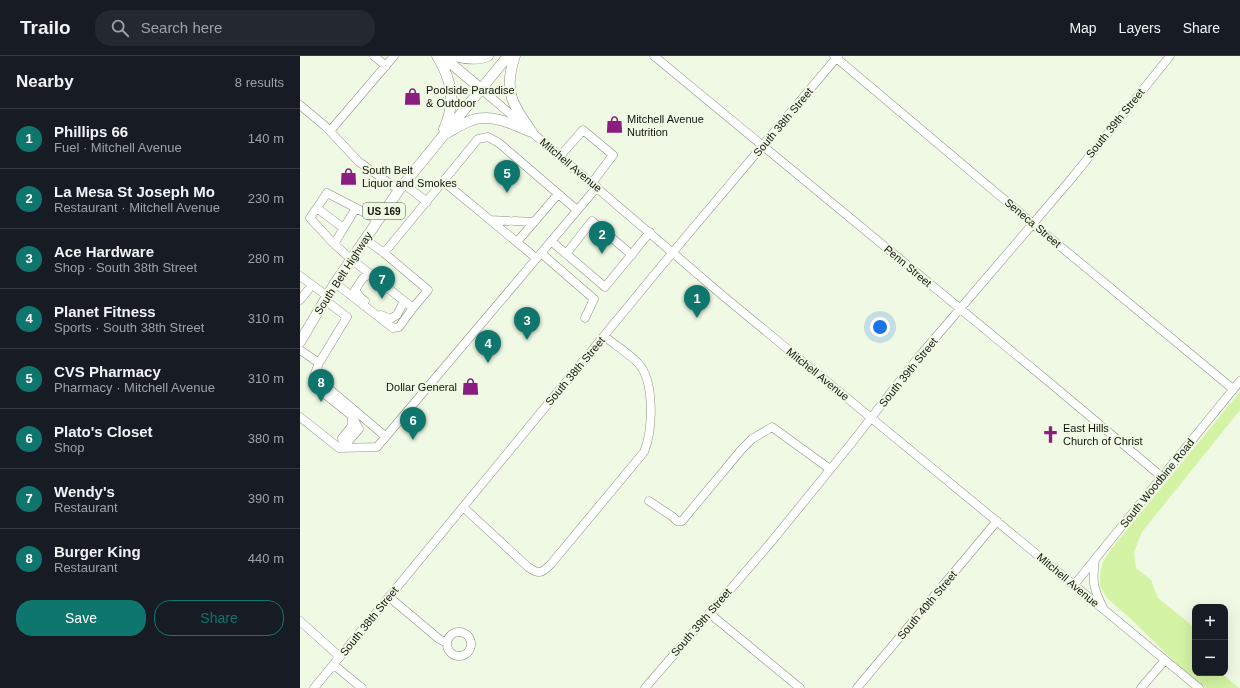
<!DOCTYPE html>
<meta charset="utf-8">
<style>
:root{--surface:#171b24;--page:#242831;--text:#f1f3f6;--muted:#9ea1a6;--line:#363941;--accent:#0f766e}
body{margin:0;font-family:Helvetica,sans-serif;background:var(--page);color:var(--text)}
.controls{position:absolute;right:12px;bottom:12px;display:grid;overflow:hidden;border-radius:8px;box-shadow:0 4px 16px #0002}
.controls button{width:36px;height:36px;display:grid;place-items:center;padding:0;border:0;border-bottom:1px solid var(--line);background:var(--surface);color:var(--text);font:20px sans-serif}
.you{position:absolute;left:580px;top:271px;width:14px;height:14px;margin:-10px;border:3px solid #fff;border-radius:50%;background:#1a73e8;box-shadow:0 0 0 6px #1a73e833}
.badge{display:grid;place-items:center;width:26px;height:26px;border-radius:50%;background:var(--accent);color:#fff;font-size:13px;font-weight:700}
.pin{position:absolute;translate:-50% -33px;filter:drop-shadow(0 1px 2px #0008)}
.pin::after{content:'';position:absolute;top:21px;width:14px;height:12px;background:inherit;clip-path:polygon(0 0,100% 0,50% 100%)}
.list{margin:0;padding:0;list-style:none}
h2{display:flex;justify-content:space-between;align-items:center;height:52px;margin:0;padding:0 16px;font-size:17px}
h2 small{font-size:13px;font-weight:400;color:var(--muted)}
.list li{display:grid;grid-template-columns:26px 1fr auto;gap:12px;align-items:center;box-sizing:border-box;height:60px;padding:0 16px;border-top:1px solid var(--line)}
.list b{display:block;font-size:15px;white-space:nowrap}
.list p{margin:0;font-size:13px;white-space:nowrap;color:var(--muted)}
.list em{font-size:13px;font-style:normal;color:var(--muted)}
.actions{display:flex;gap:8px;padding:12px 16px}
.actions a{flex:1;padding:9px 0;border:1px solid var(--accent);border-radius:16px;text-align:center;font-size:14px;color:var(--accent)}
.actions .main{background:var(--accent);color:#fff}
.icon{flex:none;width:22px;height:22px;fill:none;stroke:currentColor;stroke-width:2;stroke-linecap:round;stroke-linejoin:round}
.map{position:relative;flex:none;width:940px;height:632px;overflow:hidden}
header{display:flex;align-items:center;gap:24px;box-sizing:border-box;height:56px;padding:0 20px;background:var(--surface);border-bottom:1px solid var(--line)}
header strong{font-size:19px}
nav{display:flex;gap:22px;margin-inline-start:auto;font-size:14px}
.search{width:280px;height:36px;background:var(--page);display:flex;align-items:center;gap:10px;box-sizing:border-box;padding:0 14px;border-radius:16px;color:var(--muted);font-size:15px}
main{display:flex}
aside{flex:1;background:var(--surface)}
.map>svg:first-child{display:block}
.green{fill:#d4f3a4}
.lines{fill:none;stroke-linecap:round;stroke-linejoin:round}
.minor-casing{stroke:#8b9380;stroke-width:9}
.major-casing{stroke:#8b9380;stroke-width:11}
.minor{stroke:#fff;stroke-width:8}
.major{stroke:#fff;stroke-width:10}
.labels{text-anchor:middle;stroke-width:4;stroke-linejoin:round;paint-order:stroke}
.shield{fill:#f0f9e4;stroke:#55594e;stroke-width:1}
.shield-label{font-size:10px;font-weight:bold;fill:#12150e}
.poi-label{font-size:11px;fill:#12150e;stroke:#f0f9e4;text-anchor:start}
.street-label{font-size:11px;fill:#12150e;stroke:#f0f9e4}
</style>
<header>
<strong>Trailo</strong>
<div class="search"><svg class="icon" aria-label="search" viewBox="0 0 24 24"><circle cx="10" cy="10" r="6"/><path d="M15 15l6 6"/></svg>Search here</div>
<nav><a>Map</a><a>Layers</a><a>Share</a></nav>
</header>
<main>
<aside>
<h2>Nearby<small>8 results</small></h2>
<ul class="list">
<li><span class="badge">1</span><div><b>Phillips 66</b><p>Fuel · Mitchell Avenue</p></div><em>140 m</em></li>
<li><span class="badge">2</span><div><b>La Mesa St Joseph Mo</b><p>Restaurant · Mitchell Avenue</p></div><em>230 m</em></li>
<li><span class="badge">3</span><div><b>Ace Hardware</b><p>Shop · South 38th Street</p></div><em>280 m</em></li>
<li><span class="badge">4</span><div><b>Planet Fitness</b><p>Sports · South 38th Street</p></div><em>310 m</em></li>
<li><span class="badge">5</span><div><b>CVS Pharmacy</b><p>Pharmacy · Mitchell Avenue</p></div><em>310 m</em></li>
<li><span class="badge">6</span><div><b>Plato's Closet</b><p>Shop</p></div><em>380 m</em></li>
<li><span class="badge">7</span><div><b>Wendy's</b><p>Restaurant</p></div><em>390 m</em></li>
<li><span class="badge">8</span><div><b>Burger King</b><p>Restaurant</p></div><em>440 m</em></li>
</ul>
<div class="actions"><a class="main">Save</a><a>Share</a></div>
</aside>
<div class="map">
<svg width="940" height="632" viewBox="0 0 940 632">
<rect width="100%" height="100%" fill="#f0f9e4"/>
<path class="green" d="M940,336V354L842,476L834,496L836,512L851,524L858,542L895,572V617H921L939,632H906L876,607L832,564L807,542L800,530V517L803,506L812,492Z"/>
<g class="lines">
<defs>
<path id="minor" d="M74,0L86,10
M354,0L755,331L862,421
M534,0L732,167L933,333
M180,32L422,239L899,632
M0,49L26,71L59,106L99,134
M30,75L94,0
M260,100L283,74L313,99L292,127
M143,125L236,202
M104,128L127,146
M17,152L43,172
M190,164L209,165
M214,165L234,166
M65,183L84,197L128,234L113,252
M251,185L305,231L350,176
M217,186L258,138
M34,188L10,162L27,137L56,152
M84,197L178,83L188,81L199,87L277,154
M241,197L294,243L285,262
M266,198L292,165L332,199
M0,220L27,240
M35,227L93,272L99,271L113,252L51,203L34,188L56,152L78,164
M0,244L12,229
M25,244L47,261L19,307L14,320L85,380
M65,245L60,241L55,234L63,222L70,218
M81,259L90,263L97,259L104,245
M0,294L19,307
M20,325L22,336L52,360L59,373L47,387H43L40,391
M0,361L39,392L77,391L297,131
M43,387L42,382L52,370V361
M349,445L373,461L377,465H382L442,393L452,383L472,371L530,413
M163,451L228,511C239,519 242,517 251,508L344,396C353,374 355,325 338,307C328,297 315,289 304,280
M795,503C792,527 793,531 803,552
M774,529L940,325
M89,541L139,583L147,587
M409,557L500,632
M0,565L40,601
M147 588a12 12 0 1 1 24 0a12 12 0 1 1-24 0Z
M34,609L62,632
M14,632L373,196L538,0
M345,632L472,485L550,389L617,303L772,122L870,0
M557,632L697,465
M841,632L865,604"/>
<path id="major" d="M137,0C152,24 156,46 144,73
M142,0L180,32
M155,0C165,3 178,4 188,0
M215,0C203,34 212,49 232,76
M147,77C158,71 171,62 184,62C200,61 218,71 232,76
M0,286L35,227L99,134L208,0"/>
</defs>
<use href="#minor" class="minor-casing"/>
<use href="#major" class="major-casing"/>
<use href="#minor" class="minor"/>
<use href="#major" class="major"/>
</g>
<defs>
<symbol id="shop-bare" viewBox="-9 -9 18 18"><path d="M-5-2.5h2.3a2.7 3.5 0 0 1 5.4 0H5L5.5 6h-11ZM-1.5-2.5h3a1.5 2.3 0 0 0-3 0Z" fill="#8b1d81" stroke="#f0f9e4" stroke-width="2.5" paint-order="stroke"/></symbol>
<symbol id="church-bare" viewBox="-9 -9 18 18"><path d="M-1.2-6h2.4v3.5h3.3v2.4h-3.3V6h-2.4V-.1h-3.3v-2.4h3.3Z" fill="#8b1d81" stroke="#f0f9e4" stroke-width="2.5" paint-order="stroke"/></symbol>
</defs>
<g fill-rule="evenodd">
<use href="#shop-bare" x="100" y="28" width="25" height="25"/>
<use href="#shop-bare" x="302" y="56" width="25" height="25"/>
<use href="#shop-bare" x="36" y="108" width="25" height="25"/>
<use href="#shop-bare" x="158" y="318" width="25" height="25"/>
<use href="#church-bare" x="738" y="366" width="25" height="25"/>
</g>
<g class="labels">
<rect class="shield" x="63" y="147" width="42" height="16" rx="3"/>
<g class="shield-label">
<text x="84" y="159">US 169</text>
</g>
<g class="poi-label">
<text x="126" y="38">Poolside Paradise<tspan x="126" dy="13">&amp; Outdoor</tspan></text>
<text x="327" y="67">Mitchell Avenue<tspan x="327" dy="13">Nutrition</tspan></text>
<text x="62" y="118">South Belt<tspan x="62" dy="13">Liquor and Smokes</tspan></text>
<text x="157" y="335" text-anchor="end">Dollar General</text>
<text x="763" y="376">East Hills<tspan x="763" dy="13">Church of Christ</tspan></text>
</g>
<g class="street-label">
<text transform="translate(483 66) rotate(-50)" y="4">South 38th Street</text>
<text transform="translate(815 67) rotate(-51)" y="4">South 39th Street</text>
<text transform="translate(271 109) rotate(40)" y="4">Mitchell Avenue</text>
<text transform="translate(733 167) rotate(40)" y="4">Seneca Street</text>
<text transform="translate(608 210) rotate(40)" y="4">Penn Street</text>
<text transform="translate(43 217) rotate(-57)" y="4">South Belt Highway</text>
<text transform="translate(275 315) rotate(-50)" y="4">South 38th Street</text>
<text transform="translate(608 316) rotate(-51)" y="4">South 39th Street</text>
<text transform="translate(518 318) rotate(39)" y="4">Mitchell Avenue</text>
<text transform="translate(857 427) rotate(-51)" y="4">South Woodbine Road</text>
<text transform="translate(768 524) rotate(40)" y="4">Mitchell Avenue</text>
<text transform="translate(627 549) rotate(-50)" y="4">South 40th Street</text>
<text transform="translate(69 565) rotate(-51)" y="4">South 38th Street</text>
<text transform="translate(401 566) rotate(-49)" y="4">South 39th Street</text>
</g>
</g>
</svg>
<div class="controls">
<button>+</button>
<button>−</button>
</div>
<div class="you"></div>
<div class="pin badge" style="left:397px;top:262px">1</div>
<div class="pin badge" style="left:302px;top:198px">2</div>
<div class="pin badge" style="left:227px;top:284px">3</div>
<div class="pin badge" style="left:188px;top:307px">4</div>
<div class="pin badge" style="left:207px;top:137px">5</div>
<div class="pin badge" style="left:113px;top:384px">6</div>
<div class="pin badge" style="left:82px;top:243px">7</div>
<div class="pin badge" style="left:21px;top:346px">8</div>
</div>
</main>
